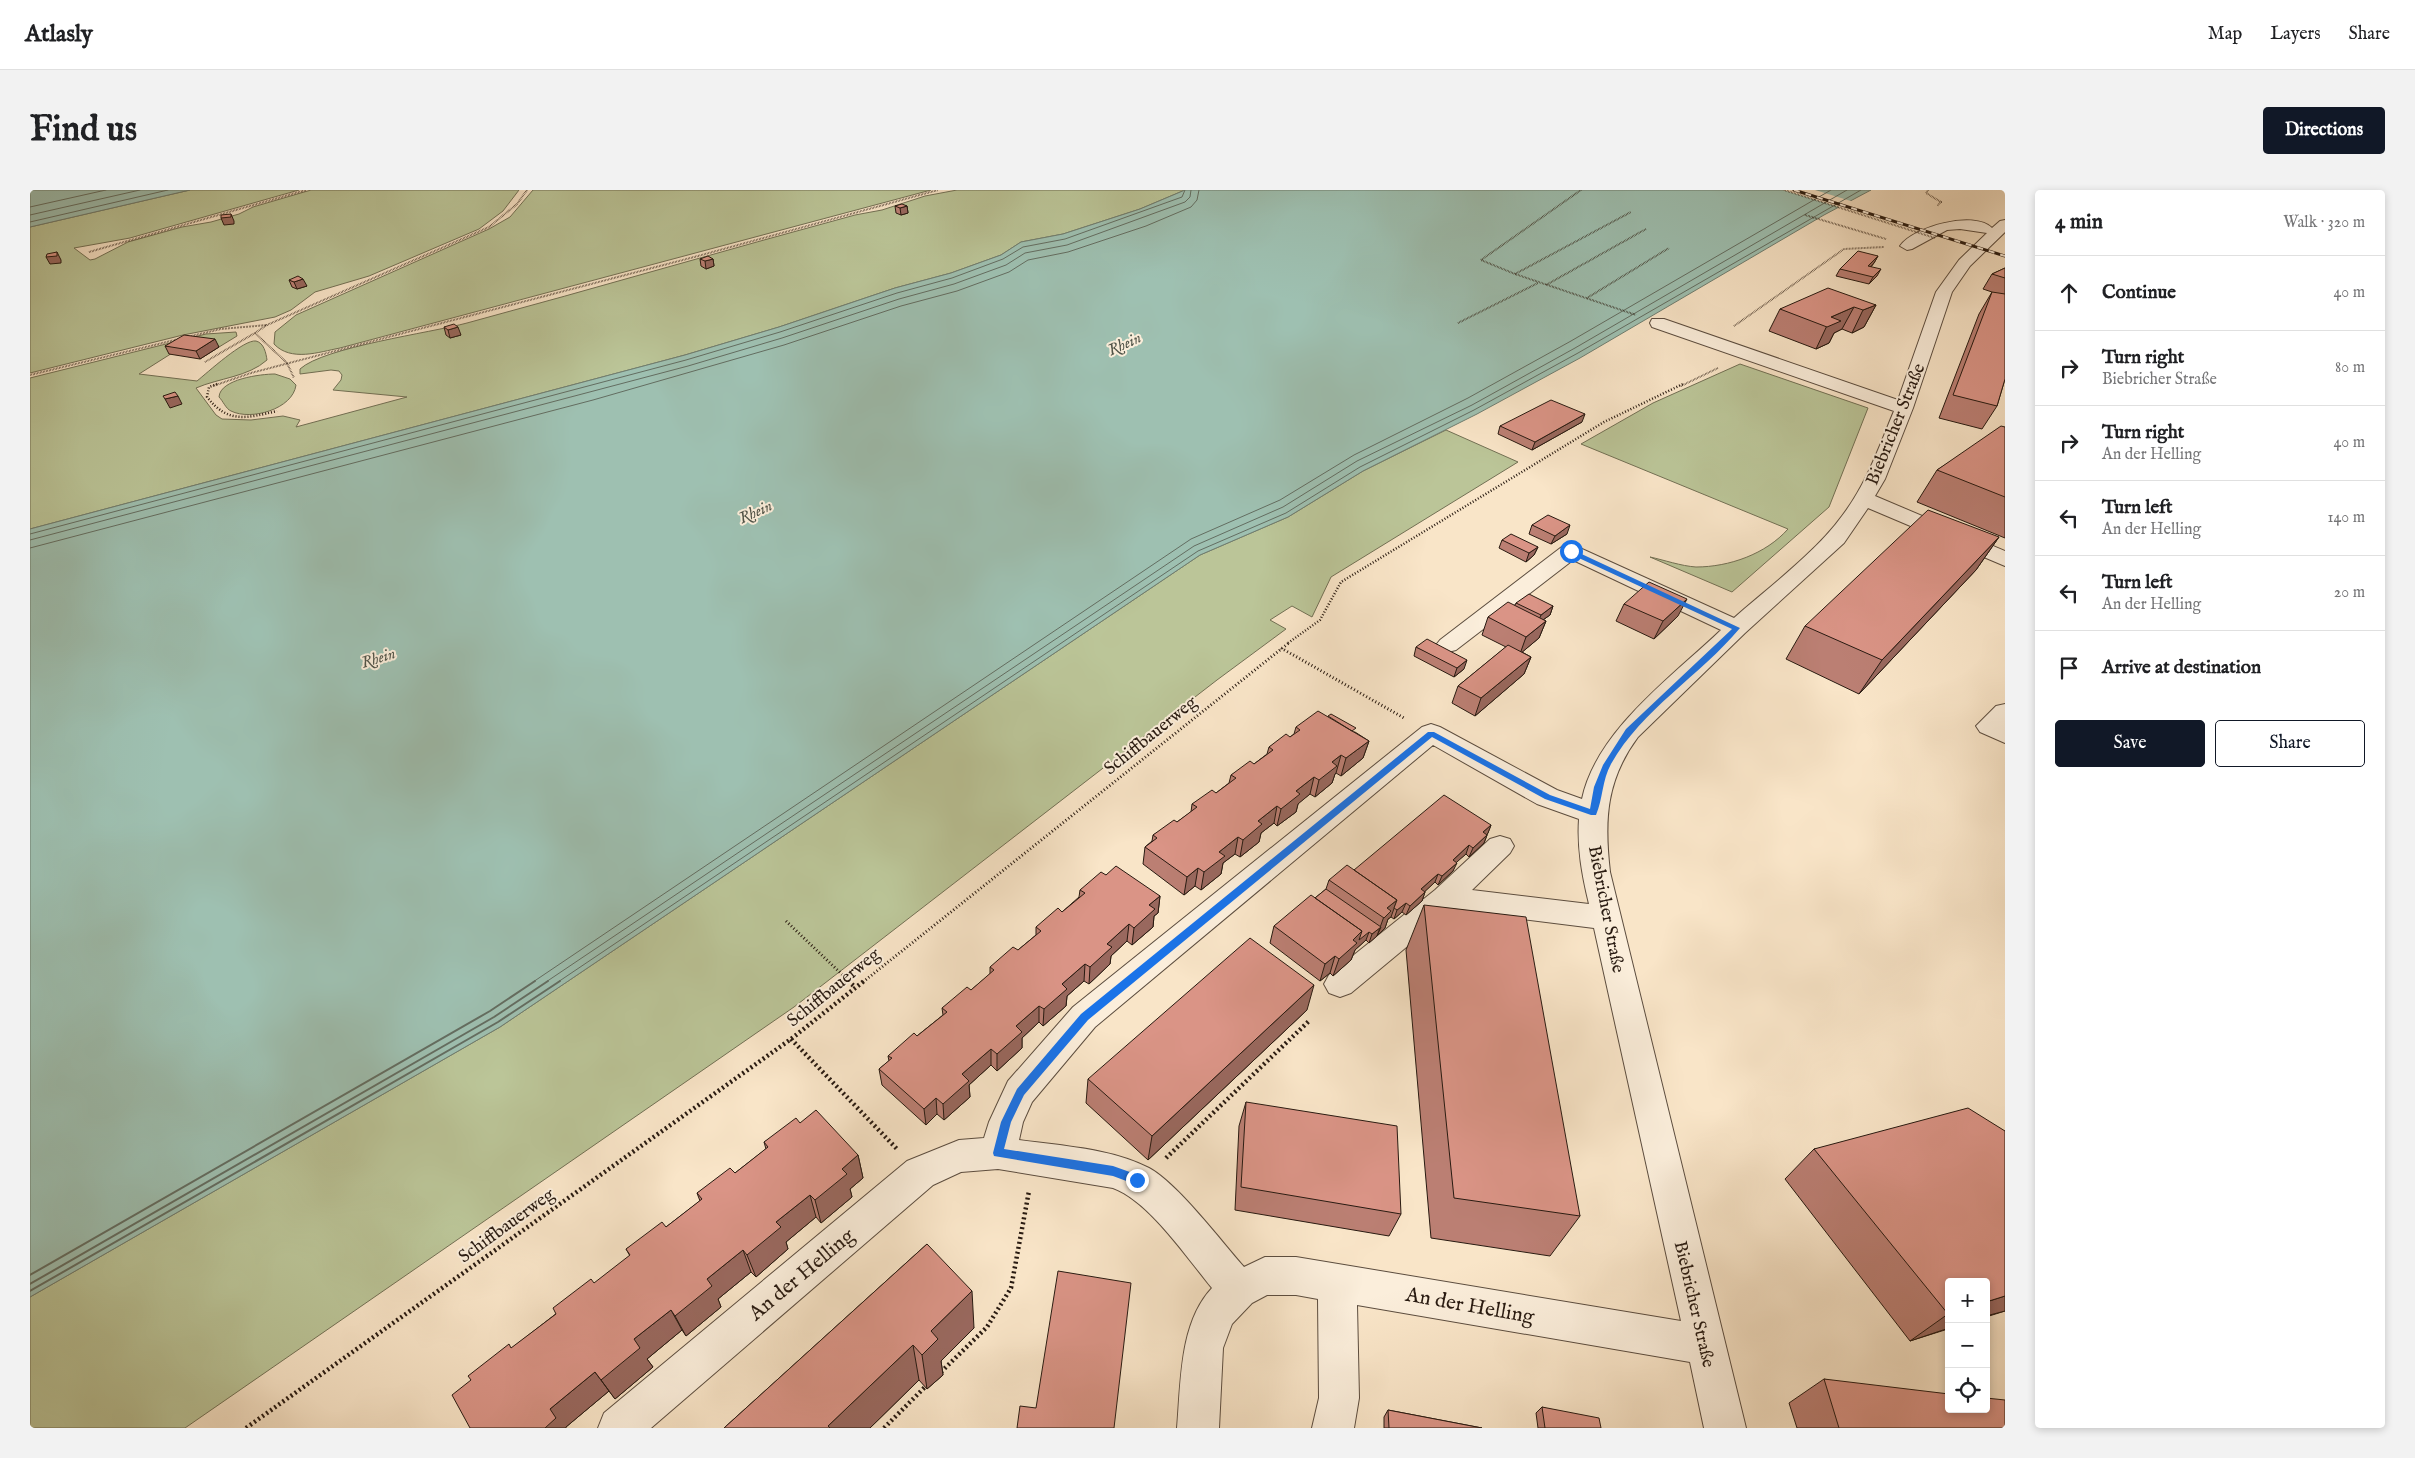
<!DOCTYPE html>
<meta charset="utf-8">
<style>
:root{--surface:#fff;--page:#f2f2f2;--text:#202124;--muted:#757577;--line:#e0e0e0;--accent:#111827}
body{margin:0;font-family:"IM FELL English",serif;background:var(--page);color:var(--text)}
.controls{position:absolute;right:15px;bottom:15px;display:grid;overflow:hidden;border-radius:5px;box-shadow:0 2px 8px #0003}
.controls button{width:45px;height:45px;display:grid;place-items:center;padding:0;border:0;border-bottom:1px solid var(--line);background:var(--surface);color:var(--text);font:25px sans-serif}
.stop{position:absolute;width:15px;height:15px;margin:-11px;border:4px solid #1a73e8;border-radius:50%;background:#fff}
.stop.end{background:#1a73e8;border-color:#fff;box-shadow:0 1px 5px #0008}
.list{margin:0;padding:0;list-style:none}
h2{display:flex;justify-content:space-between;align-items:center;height:65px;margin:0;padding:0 20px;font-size:21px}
h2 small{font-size:16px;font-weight:400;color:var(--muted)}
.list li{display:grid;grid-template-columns:32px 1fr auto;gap:15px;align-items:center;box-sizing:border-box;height:75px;padding:0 20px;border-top:1px solid var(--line)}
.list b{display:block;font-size:19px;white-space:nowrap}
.list p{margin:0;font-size:16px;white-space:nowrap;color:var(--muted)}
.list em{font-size:16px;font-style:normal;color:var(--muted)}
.actions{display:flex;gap:10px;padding:15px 20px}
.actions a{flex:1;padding:11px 0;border:1px solid var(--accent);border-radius:5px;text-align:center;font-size:18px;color:var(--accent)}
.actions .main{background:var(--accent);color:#fff}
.icon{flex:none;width:28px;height:28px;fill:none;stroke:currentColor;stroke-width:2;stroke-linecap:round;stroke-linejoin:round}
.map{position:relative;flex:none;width:1975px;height:1238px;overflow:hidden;border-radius:5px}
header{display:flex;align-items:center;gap:30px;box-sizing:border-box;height:70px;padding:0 25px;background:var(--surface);border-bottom:1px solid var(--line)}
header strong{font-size:24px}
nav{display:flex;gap:28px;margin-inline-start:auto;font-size:18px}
.intro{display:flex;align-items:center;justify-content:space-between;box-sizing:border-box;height:120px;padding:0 30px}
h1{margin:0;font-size:35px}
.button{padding:12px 22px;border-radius:5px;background:var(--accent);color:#fff;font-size:18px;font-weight:700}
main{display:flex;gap:30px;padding:0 30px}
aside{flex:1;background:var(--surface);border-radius:5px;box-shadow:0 2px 8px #0003}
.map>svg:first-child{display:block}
.green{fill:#bbc598;stroke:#727054}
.water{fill:#9ec0b1;stroke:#6f7e71}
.pier{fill:#f9e5c8}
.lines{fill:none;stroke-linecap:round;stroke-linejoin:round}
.shore-far1{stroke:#636d61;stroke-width:1}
.shore{stroke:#636d61;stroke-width:2}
.minor-casing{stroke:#5c4d3f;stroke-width:2}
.path-far3{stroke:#281a11;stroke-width:2;stroke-dasharray:0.5 1;stroke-linecap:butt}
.path-far2{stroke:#281a11;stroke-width:2.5;stroke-dasharray:1 2;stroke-linecap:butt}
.path-far1{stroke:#281a11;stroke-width:3;stroke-dasharray:1 2.5;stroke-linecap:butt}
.path{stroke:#281a11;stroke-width:4.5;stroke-dasharray:2 3;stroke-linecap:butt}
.minor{fill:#fbeedb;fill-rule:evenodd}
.rail-casing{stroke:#281a11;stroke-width:3}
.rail{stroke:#fbeedb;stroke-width:2;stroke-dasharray:6;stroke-linecap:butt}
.path-bridge{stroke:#281a11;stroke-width:2;stroke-dasharray:0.5 1;stroke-linecap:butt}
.wall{fill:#bb7f73;stroke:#281a11}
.shaded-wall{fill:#99685e;stroke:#281a11}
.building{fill:#da9486;stroke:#281a11}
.route{fill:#1a73e8}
.labels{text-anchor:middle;stroke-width:4;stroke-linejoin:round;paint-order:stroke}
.far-water-label{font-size:16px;font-style:italic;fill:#515449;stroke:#fbeedb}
.street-label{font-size:18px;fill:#281a11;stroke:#fbeedb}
.near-street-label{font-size:21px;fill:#281a11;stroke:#fbeedb}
</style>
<header>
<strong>Atlasly</strong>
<nav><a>Map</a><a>Layers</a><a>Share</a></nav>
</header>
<div class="intro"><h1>Find us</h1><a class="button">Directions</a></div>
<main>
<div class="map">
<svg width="1975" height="1238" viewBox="0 0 1975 1238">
<rect width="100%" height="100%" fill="#f9e5c8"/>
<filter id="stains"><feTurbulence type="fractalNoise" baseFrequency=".004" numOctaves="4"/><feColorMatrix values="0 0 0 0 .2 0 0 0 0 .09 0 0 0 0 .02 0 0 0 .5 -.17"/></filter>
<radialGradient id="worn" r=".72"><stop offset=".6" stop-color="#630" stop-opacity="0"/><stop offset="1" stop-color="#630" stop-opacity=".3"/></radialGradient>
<path class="green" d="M160,0H269L100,48L44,58L60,70L65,69L98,52L152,37L181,32L209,24L223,17L281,0H489L473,21L449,39L339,86L285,102L261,120L245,127L153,145L0,183V37Z
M503,0H901L310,158C289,162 261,172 244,154L245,142L266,125L459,39L480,27Z
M927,0H1155L1110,19L1033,44L991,52L971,65L921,83L865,98L749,137L655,165L0,339V188L176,144L206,142L207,146L189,157L158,153L109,184L167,191C177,183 214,149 226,151C234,153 236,163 237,170C218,187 189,188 166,198L186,225L192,229L221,230L253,226L270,230L266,237L377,207L303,200L311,190L312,185L309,181L301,180L270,184V179C294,157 400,143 437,133C567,98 695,60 825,25L852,20L895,6Z
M1710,174L1838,218L1799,317L1702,402L1620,367C1634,370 1651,376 1666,377C1699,377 1736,364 1758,339L1551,254L1623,213Z
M245,184L260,189L266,195C263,219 221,231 201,221C196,219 193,211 189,207C190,189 231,184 245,184Z
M1416,240L1488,272L1301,387L1282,427L1262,416L1240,430L1256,439L1187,490L764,817L155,1238H0V1107L470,837L1170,365L1258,327L1333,281Z"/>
<path class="water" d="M0,0H160L0,37Z
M1155,0H1841L1794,25L1550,168L1447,224L1333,281L1258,327L1170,365L470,837L0,1107V339L655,165L749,137L865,98L921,83L971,65L991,52L1033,44L1110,19Z"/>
<path class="pier" d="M1753,0H1785L1824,12L1812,18Z"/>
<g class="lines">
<path class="shore-far1" d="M0,17L76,0
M0,25L110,0
M0,32L138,0
M0,344L656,170L750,142L867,103L922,88L973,69L993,57L1035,49L1152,7L1155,0
M0,350L658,176L752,148L869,109L924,94L976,75L995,63L1037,55L1155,12L1160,7L1161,0
M0,358L563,210L754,155L871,116L927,101L979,82L998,70L1038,62L1116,36L1161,17L1167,10L1169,0
M503,792L1161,349L1250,310L1324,265L1438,208L1541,151L1801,0
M516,792L1164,356L1253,317L1327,271L1442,215L1545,158L1817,0
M528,792L1168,361L1256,323L1330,277L1444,220L1548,163L1831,0"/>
<path class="shore" d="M0,1085L460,821L505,791
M0,1094L464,827L518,791
M0,1101L468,832L530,791"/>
<defs>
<path id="minor" d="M1975,30V42L1940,76L1922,102L1883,218L1855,289L1845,306L1975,361V376L1838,318L1814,353L1715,443L1608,547C1576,590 1574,630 1580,682L1716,1238H1674L1660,1172L1327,1115L1329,1208L1324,1238H1282L1289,1208L1288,1109L1266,1105H1237L1222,1113L1202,1134L1193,1158L1189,1238H1147C1151,1193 1149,1133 1182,1098C1157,1068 1119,1011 1083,998L968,979L931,982L903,995L621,1238H568L574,1223L877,971L929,950L954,948L959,932L978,891L1043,817L1392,537L1401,534L1410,537L1527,600L1552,609C1566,541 1643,486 1691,440L1543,370L1426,460L1418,462L1410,460L1406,455L1410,450L1533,356L1541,354L1704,428C1738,398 1786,362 1812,326C1836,295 1849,257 1864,221L1622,137L1620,133L1622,129H1634L1868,210L1906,102L1929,70L1957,43L1930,39L1917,40L1882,59L1877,60L1870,56C1883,37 1944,20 1962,38L1970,31ZM1403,555L1507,614L1549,629C1547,658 1552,685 1559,714L1442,700L1480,663L1484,656L1480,649L1470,646L1460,649L1405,700L1299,785L1294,794L1299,803L1310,807L1321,803L1421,720L1564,738L1651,1131L1266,1067H1235L1214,1077C1191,1051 1147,993 1119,978C1080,958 1031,956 989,950L993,932L1002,912L1065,837Z
M1975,514V553L1950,542L1946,536L1966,516Z"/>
</defs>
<use href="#minor" class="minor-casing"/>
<path class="path-far3" d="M1551,0L1451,70L1485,84L1606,125
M1898,0L1896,3L1911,12L1907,16
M1775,25L1856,49
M59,62L276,0
M1485,84L1601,22
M1516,95L1616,39
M1557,108L1639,58
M1428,133L1508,93
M237,135L225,143L257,173L264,188
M1704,136L1814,59L1854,57
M157,147L191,139L237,135L459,37L487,14L497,0
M175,172L225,143
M0,185L149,149
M183,196L221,183L668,66L908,0
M1651,196L1688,178"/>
<path class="path-far2" d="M187,194L179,197L177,207C198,234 217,228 247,221
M1258,453L1290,430L1311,392L1574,232L1653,194"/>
<path class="path-far1" d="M1251,458L1374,528
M756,731L820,792
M833,792L1260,452"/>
<path class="path" d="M818,791L825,797
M761,849L867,959
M1136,968L1279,831
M911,1182L957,1137L981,1098L999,1001
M216,1238L761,849L834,791
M854,1238L897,1195"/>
<use href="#minor" class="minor"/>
<defs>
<path id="rail" d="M1764,0L1975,66"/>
</defs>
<use href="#rail" class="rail-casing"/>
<use href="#rail" class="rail"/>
<path class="path-bridge" d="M1754,0L1905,48"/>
</g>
<path class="wall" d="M865,16H877L878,23L871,25L866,23Z
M1848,66L1844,73L1841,77L1847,86L1839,94L1806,86L1810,79Z
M670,69H683L684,76L676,79L671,76Z
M1975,78V189L1967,216L1952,239L1909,228L1949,124L1962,102L1953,99L1962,84Z
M259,90L277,96L267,99L262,97Z
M1846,115L1834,137L1822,143L1812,139L1804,143L1799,153L1786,159L1739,141L1750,119Z
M414,137L431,145L420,148L416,145Z
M135,156L189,157L170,169L139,164Z
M1552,232L1502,260L1468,244L1470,236Z
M1975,237V348L1887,312L1907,280Z
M1502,335L1537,344L1521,354L1499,344Z
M1969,347L1946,380L1829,504L1756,469L1775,436Z
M1472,350L1508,357L1504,365L1496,372L1469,358Z
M1486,413L1523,416L1520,425L1513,430L1516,431L1509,448L1492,462L1501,467L1494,484L1445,526L1422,513L1428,496L1476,457L1452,445L1458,427L1485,415Z
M1594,414L1648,426L1624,449L1586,431Z
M1386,457L1434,479L1424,487L1384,466Z
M1266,537L1325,542L1339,551L1333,568L1311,586L1306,583L1305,584L1302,593L1285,607L1280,604L1271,611L1268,614L1266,622L1247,636L1244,633L1231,643L1229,652L1210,667L1205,664L1193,673L1191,684L1171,700L1165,696L1154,705L1113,674L1115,657L1122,651L1123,645L1147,632L1161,622L1162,614L1186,603L1199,593L1201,585L1224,574L1237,564L1239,557L1260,547L1264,544Z
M1461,635L1454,653L1439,667L1436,664L1426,672L1423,681L1408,695L1405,692L1395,701V702L1392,711L1376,725L1372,722L1364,729L1361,727L1358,729L1355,738L1339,753L1336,750L1326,759L1325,760L1321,770L1303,786L1300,783L1290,791L1240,753L1244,736L1285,708L1296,699L1299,690L1324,680Z
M1076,685L1130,706L1128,723L1124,726L1123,737L1102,755L1097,751L1081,766L1080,774L1059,794L1054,791L1037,806L1036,816L1013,836L1009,832L992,848V858L967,881L961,875L939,895L940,907L914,930L907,924L896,935L852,895L849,879L859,871L858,866L887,846L913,825L912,818L941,800L960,784V777L988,760L1006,745V737L1032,722L1049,707L1050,700Z
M1394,715L1550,1026L1520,1066L1401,1048L1376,760Z
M1277,820L1118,970L1056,913L1058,889Z
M1216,912L1371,1024L1359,1046L1205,1020L1209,936Z
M770,933L828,965L833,988L820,999L822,1007L791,1033L786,1027L756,1052L758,1059L726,1087L721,1082L688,1109L691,1117L656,1146L652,1140L617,1169L623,1177L585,1209L579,1201L536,1237L441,1190L600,1066L596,1059L636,1037L670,1011L667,1003L705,983L736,959L734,952Z
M1975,941V1121L1880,1151L1755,989L1784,959Z
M897,1054L944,1138L911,1171L913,1185L897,1199L889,1190L840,1238H694Z
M1794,1189L1975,1238H1767L1759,1213Z
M1512,1217L1571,1238H1508L1506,1223Z
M1358,1220L1452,1238H1354V1227Z"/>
<path class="shaded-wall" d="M877,16L878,23L871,25L870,18Z
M201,24L204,31V34L194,35L191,28Z
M27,62L31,70V73L20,74L16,67Z
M1848,66L1844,73L1835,83L1838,76Z
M683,69L684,76L676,79L675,71Z
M1851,79L1847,86L1839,94L1843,87Z
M273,89L277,96L267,99L264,92Z
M1846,115L1834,137L1822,143L1833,120Z
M1824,117L1812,139L1804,143L1799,153L1786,159L1801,127Z
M428,137L431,145L420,148L418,140Z
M185,149L189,157L170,169L166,161Z
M148,206L152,214L140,218L135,209Z
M1555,224L1552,232L1502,260L1505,252Z
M1540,335L1537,344L1521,354L1525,346Z
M1969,347L1946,380L1829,504L1852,470Z
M1508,357L1504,365L1496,372L1499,363Z
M1657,409L1648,426L1624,449L1633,431Z
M1523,416L1520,425L1507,434L1511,425Z
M1516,431L1509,448L1490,464L1496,447Z
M1501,467L1494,484L1445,526L1451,508Z
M1437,470L1434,479L1424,487L1427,478Z
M1339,551L1333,568L1311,586L1316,568Z
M1311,565L1306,583L1305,584L1302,593L1285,607L1289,590L1302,572Z
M1284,587L1280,604L1268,614L1266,622L1247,636L1251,619L1266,601Z
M1247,616L1244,633L1231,643L1229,652L1210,667L1213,650L1228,631Z
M1461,635L1458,643L1450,651L1453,642Z
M1457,645L1454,653L1439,667L1443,658Z
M1208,647L1205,664L1193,673L1191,684L1171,700L1174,682L1189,662Z
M1439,655L1436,664L1419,679L1423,670Z
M1427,673L1423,681L1408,695L1412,686Z
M1168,678L1165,696L1154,705L1157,687Z
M1408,684L1405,692L1388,708L1391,699Z
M1395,702L1392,711L1376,725L1380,716Z
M1130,706L1128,723L1124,726L1123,737L1102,755L1104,738L1119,715Z
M1367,710L1361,727L1358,729L1355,738L1347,746L1357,718Z
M1376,713L1372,722L1364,729L1367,720Z
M1099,734L1097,751L1081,766L1080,774L1059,794L1060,777L1077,754Z
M1351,737L1347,746L1339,753L1342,744Z
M1332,741L1339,742L1336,750L1325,760L1321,770L1303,786L1309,769L1323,750Z
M1305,766L1300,783L1290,791L1295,774Z
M1055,774L1054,791L1037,806L1036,816L1013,836L1014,819L1032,794Z
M1284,795L1277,820L1118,970L1122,946Z
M1009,816V832L992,848V858L967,881V864L986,836Z
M961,859V875L939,895L940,907L914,930L913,914L932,884Z
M906,908L907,924L896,935L894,919Z
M828,965L833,988L820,999L822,1007L791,1033L785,1010L812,979Z
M780,1005L786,1027L756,1052L758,1059L726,1087L717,1065L746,1032Z
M713,1060L721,1082L688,1109L691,1117L656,1146L645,1126L677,1089Z
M942,1101L944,1138L911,1171L913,1185L897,1199L892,1165L901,1141Z
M1975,1106V1121L1956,1126V1112Z
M641,1120L652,1140L617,1169L623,1177L585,1209L571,1190L604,1149Z
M1918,1124H1919V1138L1880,1151Z
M883,1155L889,1190L840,1238H799L798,1236Z
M565,1182L579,1201L536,1237V1238H515L520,1219Z"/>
<path class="building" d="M872,14L877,16L870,18L865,16Z
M201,24V27L191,28V25Z
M1828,61L1848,66L1838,76L1851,79L1843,87L1810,79Z
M27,62V66L16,67L17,64Z
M678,66L683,69L675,71L670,69Z
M1975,78V88L1962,84Z
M268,86L273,89L264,92L259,90Z
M1798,98L1846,115L1833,120L1824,117L1801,127L1811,131L1797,137L1750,119Z
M1962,102L1975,104V189L1967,216L1923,205Z
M424,134L428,137L418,140L414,137Z
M154,145L185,149L166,161L135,156Z
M145,202L148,206L135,209L133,206Z
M1521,210L1555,224L1505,252L1470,236Z
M1971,236L1975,237V307L1907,280Z
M1898,320L1969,347L1852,470L1775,436Z
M1518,325L1540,335L1525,346L1502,335Z
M1481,344L1508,357L1499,363L1472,350Z
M1619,392L1657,409L1633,431L1594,414Z
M1499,404L1523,416L1511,425L1486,413Z
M1478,412L1516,431L1496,447L1458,427Z
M1397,449L1437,470L1427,478L1386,457Z
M1478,455L1501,467L1451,508L1428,496Z
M1288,521L1339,551L1316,568L1311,565L1302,572L1307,576L1289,590L1284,587L1266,601L1270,604L1251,619L1247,616L1228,631L1232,634L1213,650L1208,647L1189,662L1195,666L1174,682L1168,678L1157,687L1115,657L1127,648L1123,645L1144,630L1147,632L1167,617L1162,614L1182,600L1186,603L1206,588L1201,585L1220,571L1224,574L1243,560L1239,557L1256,544L1260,547L1270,540L1266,537Z
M1301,524L1326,538L1322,541L1298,526Z
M1414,605L1461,635L1453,642L1457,645L1443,658L1439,655L1423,670L1427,673L1420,679L1412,686L1408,684L1391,699L1395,702L1380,716L1376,713L1367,720L1364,718L1367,710L1324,680Z
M1317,675L1367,710L1357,718L1361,721L1354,728L1299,690Z
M1086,676L1130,706L1119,715L1125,719L1104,738L1099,734L1077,754L1082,757L1060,777L1055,774L1032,794L1037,799L1014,819L1009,816L986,836L992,842L967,864L961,859L932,884L939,891L913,914L906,908L894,919L849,879L862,868L858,866L884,843L887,846L917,822L912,818L937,797L941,800L964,780L960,777L983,757L988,760L1011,741L1006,737L1028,718L1032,722L1055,703L1050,700L1071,682L1076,685Z
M1296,699L1351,737L1342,744L1339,742L1329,750L1332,741L1285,708Z
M1281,705L1332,741L1323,750L1327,753L1309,769L1305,766L1295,774L1244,736Z
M1394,715L1496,727L1550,1026L1424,1008Z
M1220,748L1284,795L1122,946L1058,889Z
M1216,912L1367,936L1371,1024L1211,997Z
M1938,918L1975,941V1106L1956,1112V1092H1919V1124H1918L1784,959Z
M786,920L828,965L812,979L817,984L785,1010L780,1005L746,1032L751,1037L717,1065L713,1060L677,1089L682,1096L645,1126L641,1120L604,1149L610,1158L571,1190L565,1182L520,1219L526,1228L515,1238H440L422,1205L441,1190L438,1186L479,1154L481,1158L526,1124L523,1118L561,1089L564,1093L600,1065L596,1059L632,1032L636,1037L672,1009L667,1003L700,978L705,983L738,957L734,952L766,928L770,933Z
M897,1054L942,1101L901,1141L908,1149L892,1165L883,1155L798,1236L800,1238H694Z
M1028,1081L1101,1093L1084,1238H987L990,1216L1006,1218Z
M1794,1189L1919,1204V1219H1956V1208L1975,1210V1238H1809Z
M1512,1217L1569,1228L1571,1238H1515Z
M1358,1220L1452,1238H1359Z"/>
<path class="route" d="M1538,360H1543L1710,438C1670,486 1612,519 1581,574C1572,590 1573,609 1566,625H1561L1515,609L1402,547L1058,830L994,905L981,932L974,959L1083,976L1111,986V993L1107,995L1083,986L964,966L963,963L971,932L987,899L1051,824L1398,542H1404L1520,605L1560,619L1564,597L1573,575L1596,539L1702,439L1538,363Z"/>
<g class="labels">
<g class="far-water-label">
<text transform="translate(1094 153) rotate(-25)" y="6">Rhein</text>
<text transform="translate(725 321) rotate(-25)" y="6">Rhein</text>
<text transform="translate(348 467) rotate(-18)" y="6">Rhein</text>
</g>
<g class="street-label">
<text transform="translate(1865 234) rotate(-68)" y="6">Biebricher Straße</text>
<text transform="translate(1120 545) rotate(-39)" y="6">Schiffbauerweg</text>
<text transform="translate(1577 719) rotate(79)" y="6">Biebricher Straße</text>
<text transform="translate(803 797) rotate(-39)" y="6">Schiffbauerweg</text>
<text transform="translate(476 1035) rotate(-36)" y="6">Schiffbauerweg</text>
<text transform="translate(1665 1114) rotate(77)" y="6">Biebricher Straße</text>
</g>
<g class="near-street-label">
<text transform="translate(771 1084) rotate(-40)" y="7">An der Helling</text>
<text transform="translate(1440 1115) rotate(10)" y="7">An der Helling</text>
</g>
</g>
<rect width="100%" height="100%" filter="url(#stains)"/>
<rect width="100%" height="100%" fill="url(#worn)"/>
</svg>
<div class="controls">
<button>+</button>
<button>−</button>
<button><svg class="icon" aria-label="locate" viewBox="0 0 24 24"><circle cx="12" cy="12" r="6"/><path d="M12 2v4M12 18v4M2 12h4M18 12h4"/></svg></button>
</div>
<div class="stop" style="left:1541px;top:361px"></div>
<div class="stop end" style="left:1107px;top:990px"></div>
</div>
<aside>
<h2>4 min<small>Walk · 320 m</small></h2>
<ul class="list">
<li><svg class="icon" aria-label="ahead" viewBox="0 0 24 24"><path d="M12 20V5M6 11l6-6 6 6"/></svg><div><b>Continue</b></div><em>40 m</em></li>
<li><svg class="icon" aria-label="right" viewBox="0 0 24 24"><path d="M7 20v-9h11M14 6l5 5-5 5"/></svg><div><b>Turn right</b><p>Biebricher Straße</p></div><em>80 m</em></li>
<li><svg class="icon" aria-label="right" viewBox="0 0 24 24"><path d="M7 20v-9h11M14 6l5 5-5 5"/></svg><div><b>Turn right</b><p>An der Helling</p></div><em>40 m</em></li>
<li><svg class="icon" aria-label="left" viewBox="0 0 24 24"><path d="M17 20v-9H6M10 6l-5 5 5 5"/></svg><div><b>Turn left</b><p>An der Helling</p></div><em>140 m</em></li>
<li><svg class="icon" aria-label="left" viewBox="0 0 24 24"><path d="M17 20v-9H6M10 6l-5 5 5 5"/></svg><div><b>Turn left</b><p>An der Helling</p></div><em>20 m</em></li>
<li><svg class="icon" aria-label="arrive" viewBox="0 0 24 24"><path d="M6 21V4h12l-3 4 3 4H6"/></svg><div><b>Arrive at destination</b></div></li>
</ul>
<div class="actions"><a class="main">Save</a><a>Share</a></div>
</aside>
</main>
